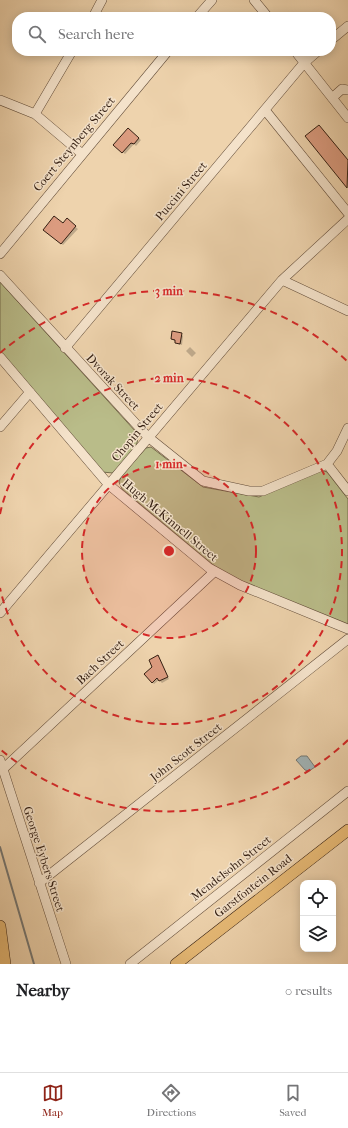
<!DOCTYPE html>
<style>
:root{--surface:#fff;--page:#f6f6f6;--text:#202124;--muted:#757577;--line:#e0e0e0;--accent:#8f2418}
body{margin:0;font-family:"IM FELL French Canon",serif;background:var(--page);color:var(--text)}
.controls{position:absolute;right:12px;bottom:12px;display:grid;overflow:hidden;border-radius:8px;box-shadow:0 2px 10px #0003}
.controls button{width:36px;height:36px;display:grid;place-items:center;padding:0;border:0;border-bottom:1px solid var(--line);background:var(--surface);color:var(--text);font:20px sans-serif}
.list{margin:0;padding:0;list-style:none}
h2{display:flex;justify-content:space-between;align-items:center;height:52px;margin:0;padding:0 16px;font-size:17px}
h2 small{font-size:13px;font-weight:400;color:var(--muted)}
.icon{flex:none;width:22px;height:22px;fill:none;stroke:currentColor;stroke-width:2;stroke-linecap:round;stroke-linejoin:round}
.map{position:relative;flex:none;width:348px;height:964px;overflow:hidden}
.search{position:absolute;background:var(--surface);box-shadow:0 2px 10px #0003;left:12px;right:12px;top:12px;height:44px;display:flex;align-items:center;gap:10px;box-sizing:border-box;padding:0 14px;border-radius:16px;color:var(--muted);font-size:15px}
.sheet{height:108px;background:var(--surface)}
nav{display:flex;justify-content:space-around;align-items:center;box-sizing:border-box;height:56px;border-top:1px solid var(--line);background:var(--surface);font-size:11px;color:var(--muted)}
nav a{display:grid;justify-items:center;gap:2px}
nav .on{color:var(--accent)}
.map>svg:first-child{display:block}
.green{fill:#b9bc89;stroke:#766e4e}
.water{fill:#a1b4b7;stroke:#757875}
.shadow{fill:#0003}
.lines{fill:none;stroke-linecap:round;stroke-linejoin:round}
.stream{stroke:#757875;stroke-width:2}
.building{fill:#db9b7f;stroke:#341f12}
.minor-casing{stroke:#624c39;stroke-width:10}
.major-casing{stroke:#341f12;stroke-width:12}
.minor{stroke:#f4e2ca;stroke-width:9}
.major{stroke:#e7ba76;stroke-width:11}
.ring{fill:none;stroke:#d62828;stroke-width:2;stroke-dasharray:7 5}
.labels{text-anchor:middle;stroke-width:3;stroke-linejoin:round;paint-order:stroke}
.street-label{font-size:12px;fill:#341f12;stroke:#f4e2ca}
.centre{fill:#d62828;stroke:#f4e2ca;stroke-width:2}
.ring-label{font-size:12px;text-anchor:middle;font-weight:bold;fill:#d62828;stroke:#f4e2ca;stroke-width:3;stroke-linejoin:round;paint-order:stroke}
</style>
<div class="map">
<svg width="348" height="964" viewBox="0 0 348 964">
<rect width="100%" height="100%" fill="#eed3ad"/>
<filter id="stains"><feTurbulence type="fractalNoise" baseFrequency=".005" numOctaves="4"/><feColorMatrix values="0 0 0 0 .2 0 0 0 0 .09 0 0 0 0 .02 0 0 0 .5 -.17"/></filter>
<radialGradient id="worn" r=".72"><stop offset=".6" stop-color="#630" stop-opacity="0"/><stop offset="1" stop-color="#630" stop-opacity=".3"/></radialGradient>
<path class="green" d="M0,282L136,432C144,446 122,462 113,473L102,472L0,352Z
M151,447L203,487L259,497L321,470L327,472L348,499V625L224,574L122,489L119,482L122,475L146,448Z"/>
<path class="water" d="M301,756H307L315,767L309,771L305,770L296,760Z"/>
<path class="shadow" d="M128,129L141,140L136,146L134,144L125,154L114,145Z
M325,132L348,160V188L306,136Z
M67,220L78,229L63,245L47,232L63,224Z
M181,334L183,336L182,345L178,344L172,339Z
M190,347L196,353L192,357L186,351Z
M158,657L169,679L162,683L159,680L154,684L152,682L154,667Z"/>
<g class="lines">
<path class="stream" d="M0,847L34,964"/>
</g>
<path class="building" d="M319,125L348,160L347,188L305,136Z
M128,128L139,138L134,144L131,143L122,153L113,145Z
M54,216L63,223L67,218L76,226L61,244L43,230Z
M172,331L182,333L180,344L175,343V340L171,339Z
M158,655L168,677L159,681L157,678L152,683L144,674L152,667L149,660Z"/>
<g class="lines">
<defs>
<path id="minor" d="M254,0L268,17
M93,17L102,0
M197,17L212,0
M331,40L348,26
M295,51L348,118
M332,98L342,89L348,90
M0,100L35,114L81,153
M265,110L348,213
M35,114L72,51
M0,254L168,51
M0,275L148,437L203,481L249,491H263L327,464L337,451L348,428
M282,280L348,311
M65,348L304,63L318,51
M0,357L109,485L209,568L240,585L348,629
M0,427L30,392
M327,464L348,491
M0,613L282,280L348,219
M0,760L66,964
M3,769L214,572
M39,883L348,639
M130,964L348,791"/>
<path id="major" d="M0,926L5,964
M176,964L348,830"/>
</defs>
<use href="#minor" class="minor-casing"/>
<use href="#major" class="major-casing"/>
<use href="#minor" class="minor"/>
<use href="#major" class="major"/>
</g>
<circle cx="169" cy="551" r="87" fill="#d62828" fill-opacity=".12"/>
<g class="ring">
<circle cx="169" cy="551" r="87"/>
<path d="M0 514A173 173 0 1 1 0 588"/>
<path d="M348 740A260 260 0 0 1 0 749M0 353A260 260 0 0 1 348 362"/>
</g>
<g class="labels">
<g class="street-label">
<text transform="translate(74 144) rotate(-50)" y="4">Coert Steynberg Street</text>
<text transform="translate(181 191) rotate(-50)" y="4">Puccini Street</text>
<text transform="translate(113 382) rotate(47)" y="4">Dvorak Street</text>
<text transform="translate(137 432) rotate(-50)" y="4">Chopin Street</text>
<text transform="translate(170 520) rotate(40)" y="4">Hugh McKinnell Street</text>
<text transform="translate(100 662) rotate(-43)" y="4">Bach Street</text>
<text transform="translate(186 752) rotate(-38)" y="4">John Scott Street</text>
<text transform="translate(44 859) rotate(72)" y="4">George Eybers Street</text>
<text transform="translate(231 868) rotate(-38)" y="4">Mendelsohn Street</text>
<text transform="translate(253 886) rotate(-38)" y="4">Garstfontein Road</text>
</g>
</g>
<circle cx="169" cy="551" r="6" class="centre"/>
<g class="ring-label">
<text x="169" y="295">3 min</text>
<text x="169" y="382">2 min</text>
<text x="169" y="468">1 min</text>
</g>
<rect width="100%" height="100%" filter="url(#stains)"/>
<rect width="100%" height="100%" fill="url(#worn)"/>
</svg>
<div class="controls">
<button><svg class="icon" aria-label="locate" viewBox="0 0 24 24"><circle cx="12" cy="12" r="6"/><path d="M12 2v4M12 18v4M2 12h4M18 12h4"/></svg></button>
<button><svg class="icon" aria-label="layers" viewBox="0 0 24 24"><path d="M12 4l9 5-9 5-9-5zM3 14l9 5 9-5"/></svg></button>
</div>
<div class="search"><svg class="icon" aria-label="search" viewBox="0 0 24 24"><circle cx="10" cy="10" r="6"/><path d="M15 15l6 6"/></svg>Search here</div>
</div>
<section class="sheet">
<h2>Nearby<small>0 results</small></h2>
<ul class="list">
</ul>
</section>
<nav>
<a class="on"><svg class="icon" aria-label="map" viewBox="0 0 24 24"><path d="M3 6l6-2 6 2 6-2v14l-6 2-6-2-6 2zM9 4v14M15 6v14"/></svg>Map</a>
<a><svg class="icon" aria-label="directions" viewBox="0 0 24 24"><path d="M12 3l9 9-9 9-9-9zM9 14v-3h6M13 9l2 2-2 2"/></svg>Directions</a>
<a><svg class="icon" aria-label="saved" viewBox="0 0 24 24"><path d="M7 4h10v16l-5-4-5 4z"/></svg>Saved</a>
</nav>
